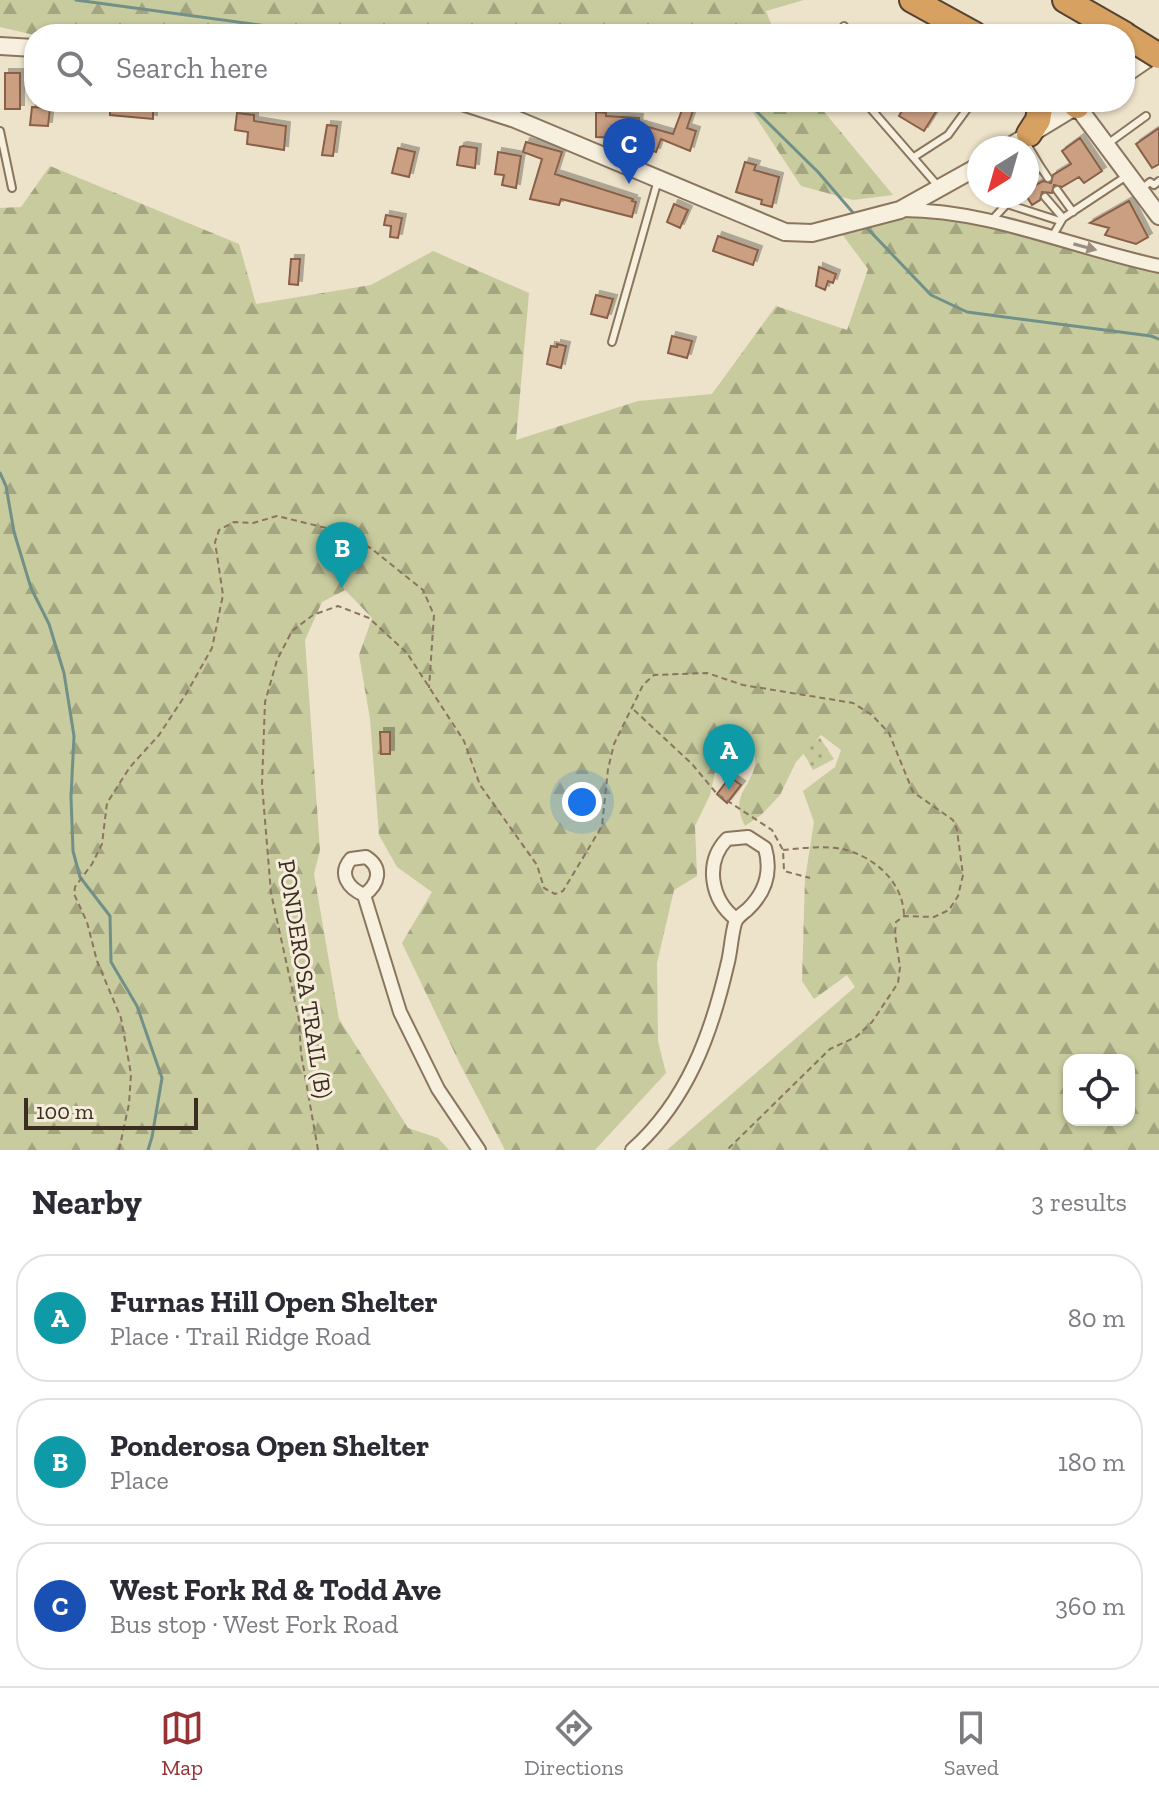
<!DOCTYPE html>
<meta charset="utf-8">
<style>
:root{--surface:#fff;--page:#f2f2f3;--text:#2b2b33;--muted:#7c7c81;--line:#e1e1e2;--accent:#963134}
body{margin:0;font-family:"Zilla Slab",serif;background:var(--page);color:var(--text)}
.controls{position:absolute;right:24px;bottom:24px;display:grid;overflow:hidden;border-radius:16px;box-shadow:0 2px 6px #0004}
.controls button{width:72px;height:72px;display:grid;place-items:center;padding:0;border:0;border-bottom:2px solid var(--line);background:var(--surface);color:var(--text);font:40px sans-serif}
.compass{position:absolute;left:967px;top:136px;width:72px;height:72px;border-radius:50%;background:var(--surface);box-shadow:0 2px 6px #0004;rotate:217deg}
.scale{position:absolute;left:24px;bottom:20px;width:174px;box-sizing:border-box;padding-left:8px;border:4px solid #3b2d22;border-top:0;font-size:22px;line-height:28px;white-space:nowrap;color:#3b2d22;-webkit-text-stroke:6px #f5edda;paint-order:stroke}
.you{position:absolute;left:582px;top:802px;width:28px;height:28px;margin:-20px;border:6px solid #fff;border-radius:50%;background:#1a73e8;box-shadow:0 0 0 12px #1a73e833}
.badge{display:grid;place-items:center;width:52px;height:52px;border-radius:50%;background:var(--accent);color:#fff;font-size:26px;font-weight:700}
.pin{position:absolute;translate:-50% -66px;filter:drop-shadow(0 2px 4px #0008)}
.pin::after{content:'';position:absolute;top:42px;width:28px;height:24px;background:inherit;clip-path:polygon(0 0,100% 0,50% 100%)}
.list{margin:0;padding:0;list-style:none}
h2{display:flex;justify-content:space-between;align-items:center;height:104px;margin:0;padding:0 32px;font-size:34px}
h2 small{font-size:26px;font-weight:400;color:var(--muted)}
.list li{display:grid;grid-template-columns:52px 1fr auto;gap:24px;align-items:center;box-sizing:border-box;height:128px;margin:0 16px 16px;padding:0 16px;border:2px solid var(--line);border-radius:32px}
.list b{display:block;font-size:30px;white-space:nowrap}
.list p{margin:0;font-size:26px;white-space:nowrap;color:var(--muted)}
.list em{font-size:26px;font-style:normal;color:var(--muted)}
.icon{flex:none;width:44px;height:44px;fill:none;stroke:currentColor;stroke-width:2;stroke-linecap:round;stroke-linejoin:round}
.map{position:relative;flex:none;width:1159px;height:1150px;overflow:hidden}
.search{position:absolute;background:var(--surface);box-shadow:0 2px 6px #0004;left:24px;right:24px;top:24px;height:88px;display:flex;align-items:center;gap:20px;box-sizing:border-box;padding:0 28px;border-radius:32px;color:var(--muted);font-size:30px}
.sheet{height:536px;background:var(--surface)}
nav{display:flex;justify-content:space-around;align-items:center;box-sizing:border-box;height:112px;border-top:2px solid var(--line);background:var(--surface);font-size:22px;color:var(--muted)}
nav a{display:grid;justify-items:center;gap:4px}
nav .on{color:var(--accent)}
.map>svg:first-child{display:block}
.grass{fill:url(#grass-dots)}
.forest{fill:url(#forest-firs);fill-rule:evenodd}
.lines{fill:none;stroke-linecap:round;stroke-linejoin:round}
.stream{stroke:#719088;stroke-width:3}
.building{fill:#ca9f82;stroke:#885f46;stroke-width:2;filter:url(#shadow)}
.service-casing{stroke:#8a755f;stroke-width:10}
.minor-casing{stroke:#8a755f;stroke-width:16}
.tertiary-casing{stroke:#8a755f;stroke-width:20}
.motorway-casing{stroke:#584333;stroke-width:28}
.path{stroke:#8a755f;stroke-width:2;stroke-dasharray:6 4;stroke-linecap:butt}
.service{stroke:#f8f0de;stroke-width:6}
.minor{stroke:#f8f0de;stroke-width:12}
.tertiary{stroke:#f8f0de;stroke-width:16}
.motorway{stroke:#d7a161;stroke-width:24}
.motorway-bridge-casing{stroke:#584333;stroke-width:28;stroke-linecap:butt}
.motorway-bridge{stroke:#d7a161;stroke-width:24}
.oneway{fill:#9a8e80}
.labels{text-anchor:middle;stroke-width:6;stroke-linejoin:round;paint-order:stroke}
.street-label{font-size:24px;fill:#3b2d22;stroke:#f5edda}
</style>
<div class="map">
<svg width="1159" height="1150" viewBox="0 0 1159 1150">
<defs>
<pattern id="grass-dots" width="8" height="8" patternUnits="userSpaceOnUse" patternTransform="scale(2)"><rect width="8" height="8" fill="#c7cb9e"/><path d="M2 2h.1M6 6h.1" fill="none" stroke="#a3a580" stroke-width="1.8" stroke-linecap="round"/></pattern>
<pattern id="forest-firs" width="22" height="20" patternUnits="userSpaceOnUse" patternTransform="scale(2)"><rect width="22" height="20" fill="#c7cb9e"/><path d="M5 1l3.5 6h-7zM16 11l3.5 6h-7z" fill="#a3a580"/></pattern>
<filter id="shadow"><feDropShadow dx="4" dy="-4" stdDeviation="0" flood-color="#0004"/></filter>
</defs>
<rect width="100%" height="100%" fill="#ede2ca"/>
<path class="grass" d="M820,738L834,759L813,770L802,750Z"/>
<path class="forest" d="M0,0H804L766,11L775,34L34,35L0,27Z
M746,102H816L893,195L853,200L801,186Z
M50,166L239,244L256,304L371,285L433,251L529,293L516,440L638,401L712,394L776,306L847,330L868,269L836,226L924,210L1159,266V1150H667L855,987L847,975L814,999L802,981L805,879L814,822L803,791L835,767L841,750L821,735L796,762L780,795L761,815L745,826C729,794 751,790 755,764C756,759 753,750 753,744L733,739L719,754L710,795L695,826L697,876L674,890L657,963L658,1041L666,1073L595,1150H505L460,1064L402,943L432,892L397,867L379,835L370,719L359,655L372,618L345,590L322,602L305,640L320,850L314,874L339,1019L408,1128L438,1138L449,1150H0V208L21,207ZM1069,1060H1129V1120H1069Z"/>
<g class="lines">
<path class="stream" d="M76,0L326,34
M747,102L818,172L855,215
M866,227L931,295L967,312L1151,336L1159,339
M0,473L6,486L14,532L31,588L49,624L64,673L74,736L71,797L73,851L80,877L110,916L111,962L137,1006L162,1078L152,1137L148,1150"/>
</g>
<path class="building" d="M5,73H20V109H5Z
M110,102H127L126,106H153V119L110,115Z
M685,102H696L687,128L696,131L690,151L661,139L656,152L624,141L625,138L596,137V112L606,113V116L639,118L638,124L673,134Z
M907,102H942L924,131L899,116Z
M32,107L50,108L48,126L30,125Z
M237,113L254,115V121L286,126L284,150L247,144L248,132L235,130Z
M327,125L337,126L333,156L322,155Z
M1159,128V164L1152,168L1136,144Z
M1080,138L1102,171L1084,183L1079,177L1062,187L1054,185L1052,193L1042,192L1040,200L1032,205L1027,197V190L1043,181L1051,183L1053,175L1071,164L1062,151Z
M526,142L562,152L555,174L633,199L632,201L636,202L632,217L561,199L559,205L530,199L542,159L523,152Z
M463,146L477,148L475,168L457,165L460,147Z
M398,148L415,152L409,177L392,173Z
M498,152L521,156L516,188L502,185L504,175L495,174Z
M745,162L756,165L754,170L779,177L772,207L761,204L762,200L736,192Z
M1129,201L1148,237L1136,244L1105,235L1109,228L1090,223Z
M674,204L688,210L680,228L667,222Z
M386,215L402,218L398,238L390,237L391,226L384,225Z
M718,236L758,250L753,265L713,251Z
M291,259H300L298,285L289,284Z
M819,267L836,274L833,283L828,281L825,290L816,286Z
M596,295L613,299L607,318L591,314Z
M672,336L692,341L687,358L668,353Z
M557,344L566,346L561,368L547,364L551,346L557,347Z
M380,732H390V754H381Z
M730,777L741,785L727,803L717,794Z"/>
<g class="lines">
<defs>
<path id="service" d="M839,34L844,26
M865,102L938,186
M0,131L12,188
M1025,141L1040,166L1027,181
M1106,145L1146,116
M914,157L948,135L967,109
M1040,166L1048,178
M1057,190L1073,212
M1140,190L1150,182L1154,185L1159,181
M995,196L1007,204L1060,221
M1045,197L1063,218
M992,220L1014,196
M1052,237L1063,218L1125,177
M612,342L658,180"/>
<path id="minor" d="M903,210C990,210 1074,248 1159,266
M366,857C383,868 379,884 364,895C348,888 338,874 351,859Z
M364,895L400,1012L438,1089L479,1150
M632,1150C687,1101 711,1035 727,966C731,952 731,937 735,923C737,917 742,914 747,910C765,893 772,872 765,848L748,837L727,839C704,863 711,900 736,919"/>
<path id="tertiary" d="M0,46L34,48
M1125,74L1159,51
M462,102L515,119L785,232L812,233L900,210L979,166
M1077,106L1159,216
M1007,148L1083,102"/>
<path id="motorway" d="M912,0L974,34
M1065,0L1124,34
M1073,102L1077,106
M1029,134L1038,120L1041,102"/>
</defs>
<use href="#service" class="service-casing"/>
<use href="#minor" class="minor-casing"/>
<use href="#tertiary" class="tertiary-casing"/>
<use href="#motorway" class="motorway-casing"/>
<path class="path" d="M634,710L692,764L717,794L772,830L783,850L784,871L810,878
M783,850C803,848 826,845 846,850C876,858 903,883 904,915
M119,1150L129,1104L131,1074L121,1018L97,961L87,922L74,894L75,887L92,864L102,844L107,803L130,767L159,735L186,694L212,648L223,595L215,542L219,530L234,522L253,523L277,516L347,533L372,549L423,590L434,615L429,688
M318,1150L301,1053L299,1020L271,893L262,784L265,702L277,660L292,631L313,615L338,606L369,618L407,653L464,741L480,785L537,865L544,888L555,894L563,891L602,826L608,769L614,744L643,685L654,675L707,673L743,685L853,703L872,715L889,733L913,792L953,820L957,830L963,875L958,896L949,910L934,917L904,916L896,922L895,934L900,967L898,983L872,1022L856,1037L830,1049L727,1150"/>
<use href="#service" class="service"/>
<use href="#minor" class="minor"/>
<use href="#tertiary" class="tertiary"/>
<use href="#motorway" class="motorway"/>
<defs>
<path id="motorway-bridge" d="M1125,35L1159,56"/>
</defs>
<use href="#motorway-bridge" class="motorway-bridge-casing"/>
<use href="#motorway-bridge" class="motorway-bridge"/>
</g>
<defs><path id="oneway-solid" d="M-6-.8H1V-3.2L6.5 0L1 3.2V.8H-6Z" transform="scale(2)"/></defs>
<use class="oneway" href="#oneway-solid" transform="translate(1085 247) rotate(15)"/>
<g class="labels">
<g class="street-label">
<text transform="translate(305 979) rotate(81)" y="8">PONDEROSA TRAIL (B)</text>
</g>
</g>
</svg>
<div class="controls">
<button><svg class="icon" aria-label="locate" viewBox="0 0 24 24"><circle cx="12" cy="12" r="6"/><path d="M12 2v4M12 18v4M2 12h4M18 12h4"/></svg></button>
</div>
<svg class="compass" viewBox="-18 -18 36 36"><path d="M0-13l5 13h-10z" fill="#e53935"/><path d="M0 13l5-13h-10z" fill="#7c7c81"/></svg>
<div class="scale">100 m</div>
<div class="you"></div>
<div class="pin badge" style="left:729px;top:790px;background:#0f9aa8">A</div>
<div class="pin badge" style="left:342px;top:588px;background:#0f9aa8">B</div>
<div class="pin badge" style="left:629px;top:184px;background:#1a4fb4">C</div>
<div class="search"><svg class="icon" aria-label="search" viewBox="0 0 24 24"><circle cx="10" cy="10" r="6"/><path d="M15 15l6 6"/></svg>Search here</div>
</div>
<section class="sheet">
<h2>Nearby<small>3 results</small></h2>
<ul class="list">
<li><span class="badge" style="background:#0f9aa8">A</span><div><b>Furnas Hill Open Shelter</b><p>Place · Trail Ridge Road</p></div><em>80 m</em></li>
<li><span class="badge" style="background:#0f9aa8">B</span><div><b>Ponderosa Open Shelter</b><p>Place</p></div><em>180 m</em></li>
<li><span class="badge" style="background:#1a4fb4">C</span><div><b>West Fork Rd &amp; Todd Ave</b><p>Bus stop · West Fork Road</p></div><em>360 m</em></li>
</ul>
</section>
<nav>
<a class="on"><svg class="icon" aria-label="map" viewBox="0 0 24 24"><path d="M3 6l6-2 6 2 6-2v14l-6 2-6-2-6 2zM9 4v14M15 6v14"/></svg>Map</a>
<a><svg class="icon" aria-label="directions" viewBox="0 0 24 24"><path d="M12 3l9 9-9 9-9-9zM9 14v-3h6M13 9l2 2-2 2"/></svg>Directions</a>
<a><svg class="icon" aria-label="saved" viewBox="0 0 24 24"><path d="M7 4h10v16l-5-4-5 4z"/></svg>Saved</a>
</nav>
